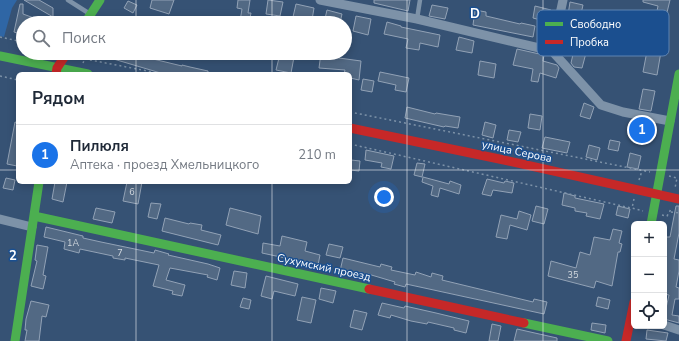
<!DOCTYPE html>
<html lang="ru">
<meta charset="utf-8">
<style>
:root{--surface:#fff;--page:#f2f2f3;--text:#1f2937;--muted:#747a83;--line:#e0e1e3;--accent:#1a73e8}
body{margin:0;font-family:"Nunito Sans",sans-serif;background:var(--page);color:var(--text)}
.controls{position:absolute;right:12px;bottom:12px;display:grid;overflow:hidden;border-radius:6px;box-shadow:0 2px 10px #0003}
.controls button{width:36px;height:36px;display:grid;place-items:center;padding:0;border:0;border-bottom:1px solid var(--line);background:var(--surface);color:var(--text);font:20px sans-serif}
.you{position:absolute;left:384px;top:197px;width:14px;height:14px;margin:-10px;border:3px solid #fff;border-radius:50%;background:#1a73e8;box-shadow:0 0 0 6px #1a73e833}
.badge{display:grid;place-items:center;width:26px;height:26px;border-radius:50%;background:var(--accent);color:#fff;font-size:13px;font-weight:700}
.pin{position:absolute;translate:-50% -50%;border:2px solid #fff;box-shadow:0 1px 4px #0006}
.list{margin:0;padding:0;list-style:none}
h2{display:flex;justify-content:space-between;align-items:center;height:52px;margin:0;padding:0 16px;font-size:17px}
h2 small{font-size:13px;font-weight:400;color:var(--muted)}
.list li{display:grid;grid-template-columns:26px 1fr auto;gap:12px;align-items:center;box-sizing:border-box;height:60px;padding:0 16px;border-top:1px solid var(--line)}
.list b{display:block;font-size:15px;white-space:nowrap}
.list p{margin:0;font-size:13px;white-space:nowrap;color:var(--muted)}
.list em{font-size:13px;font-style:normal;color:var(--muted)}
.icon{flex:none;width:22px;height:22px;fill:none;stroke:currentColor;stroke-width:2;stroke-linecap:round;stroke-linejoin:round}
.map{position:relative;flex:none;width:679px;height:341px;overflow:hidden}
.search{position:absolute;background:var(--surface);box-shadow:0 2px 10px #0003;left:16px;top:16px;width:336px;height:44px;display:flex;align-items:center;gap:10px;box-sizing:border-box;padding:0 14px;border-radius:22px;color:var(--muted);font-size:15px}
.panel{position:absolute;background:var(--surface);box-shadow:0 2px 10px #0003;left:16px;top:72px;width:336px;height:112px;border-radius:6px}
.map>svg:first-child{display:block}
.green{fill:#2f66a5}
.building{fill:#526984;stroke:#92a2b6}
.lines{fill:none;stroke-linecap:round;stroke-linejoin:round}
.path{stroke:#7d92a8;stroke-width:1.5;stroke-dasharray:2 3;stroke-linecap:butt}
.lane{stroke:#7d92a8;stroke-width:4.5}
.street{stroke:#7d92a8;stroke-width:9}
.fast{stroke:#4caf50;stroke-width:9}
.jam{stroke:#c62828;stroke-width:9}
.grid{fill:none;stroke:#fff;stroke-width:1;stroke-opacity:0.55}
.labels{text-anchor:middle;stroke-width:3;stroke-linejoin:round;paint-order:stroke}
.number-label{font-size:9px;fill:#d4dae0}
.street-label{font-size:11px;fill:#fff;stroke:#1b4f8f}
.key{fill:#1b4f8f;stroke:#5f84b1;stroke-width:1}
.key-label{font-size:11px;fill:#fff}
.grid-label{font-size:13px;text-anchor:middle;font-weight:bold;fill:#fff;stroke:#1b4f8f;stroke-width:3;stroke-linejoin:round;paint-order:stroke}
</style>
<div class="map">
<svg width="679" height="341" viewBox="0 0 679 341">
<rect width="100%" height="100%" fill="#365274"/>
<path class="green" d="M0,0H17L12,8L4,37L0,36Z"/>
<path class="building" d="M24,0H39L53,8V17Z
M152,0H174L169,14L150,8Z
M238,0H250L248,13H251L249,23L240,21L242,9L237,8Z
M268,0L283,2L280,16L266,14Z
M374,0H410L408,11L374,3Z
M643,0H670L662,33L664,34L657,75L643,72L648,46L650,47L658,6L643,2Z
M128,1L137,5L133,13L124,8Z
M570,2L583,5L574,45L563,42L570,15H568Z
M20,4H23V14L45,22V23H23V35L14,32Z
M296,4L314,8L312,20L293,17Z
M432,5L448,8L445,19L429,16Z
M535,6L551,10L548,22L533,18Z
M327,10L342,14L340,23H324Z
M475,10L486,12V16L520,24L521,23L535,26L533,37L473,25Z
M356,16L371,19L368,35L353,31Z
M387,22L401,26V27L440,35L438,47L420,43L419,50L406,48L408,39L384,34Z
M459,37L474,41L472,53L456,50Z
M517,49L544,55L543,61L557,65L559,68L556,78L540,73L538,82L531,81L533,69L513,65Z
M574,50L586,53L582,68L574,67L571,63Z
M101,53H131L153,58V59L182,66V65L190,67L208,71V74H164L100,55Z
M321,53H340L339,58L361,61L359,80L350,78V74H344L345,70L319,68Z
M280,54L294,57L291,73L276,70Z
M480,61L496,64L494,78L478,75Z
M380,72L409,78L406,92L395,90L396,85L378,81Z
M363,79L374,81L372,92L361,90Z
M643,89L655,91L651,111L639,109Z
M584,103L594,107L590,119L580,116Z
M407,107L435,114L436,113L460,117L458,128L445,126L444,127L405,118Z
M530,114L542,116L540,130L528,128Z
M631,120L646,123L643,138L628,135Z
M15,122L18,123L17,166L7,164Z
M485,122L496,125L493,138L482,135Z
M509,130L521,132L518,142L507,140Z
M545,137L570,142L567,153L542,148Z
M610,140L620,142L618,151L608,149Z
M589,145L600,148L597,160L586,157Z
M366,150L394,156L391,169L381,167L382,163L365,160Z
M630,153L641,156L638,169L627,167Z
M351,160L360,161L359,171L350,170Z
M417,163L425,164L422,177L414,175Z
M423,177L449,184L450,181L461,185L459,194L440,188L438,197L431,195L433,186L422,182Z
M6,178L15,180L13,190L3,188Z
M487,179L504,183L505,181L514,183L512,193L493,190L491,196L482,194Z
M55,182H67L63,202L52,199Z
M127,182H142L138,204L123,201Z
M564,193L575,196V198L604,204L600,219L586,216L587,213L575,211V208L562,205Z
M151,203L161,204L157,219L148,217Z
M536,206L548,209L544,224L532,221Z
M618,206L630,209L628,218L616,215Z
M676,206H679V233L674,259L679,260V271L676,287L679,288V299H675L672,315L679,316V323L664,319V308H666L669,295L664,294V249L666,237H670Z
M96,208L115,212L112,223L93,219Z
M230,208L261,216L258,234L226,225Z
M519,211L531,215L527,230L510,225L507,239L496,237L501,215L517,219Z
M165,218L189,224L190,223L202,225L201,230L221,235L218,245L162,231Z
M46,227L83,236V238L101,242L154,253L155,250L169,254L168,255L208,264L220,268L217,280L207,277L208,275L170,268L166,280L185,285L182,296L172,294L173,291L153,286L159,265L125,258V260L113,258V256L80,249L79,253L64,249L65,242L44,237Z
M613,229L622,231L619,243L622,244L620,252H618L612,286L596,281L594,288L548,276L551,261L576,268L580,252L590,255L594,237L610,240Z
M282,236L307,242L305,251L320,255L318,265L262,253L263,243L280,246Z
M329,244L343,247L340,258L326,255Z
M37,245L48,247L43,275L46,276L43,289L31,286L37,261L35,260Z
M343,258L380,267L381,264L392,267L391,270L415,275L416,272L431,277L432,273L443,276L442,280L533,302L534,299L547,302L544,314L406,284L405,287L394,284L395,282L368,274L367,276L340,271Z
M234,271L247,273L245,288L231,285Z
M266,276L298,284L295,296L274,291L272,299L261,296Z
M321,288L336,291L333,303L319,299Z
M302,297L316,300L311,323L297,320Z
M598,297L610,300L608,309L596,306Z
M243,298L251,300L249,309L240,307Z
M31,301L49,305L46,317L42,316L39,341H25L27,330H25L26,319Z
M382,303L404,308L405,306L436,313L469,321L466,333L454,330V328L428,322L427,324L411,321L391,315L390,318L378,315Z
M354,310L367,313L362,330L350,327Z
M592,323L606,325L605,333L591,330Z
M492,324L501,326L498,341H489Z
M517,329L557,338V341H514Z
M647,330L668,333L666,341L646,339Z"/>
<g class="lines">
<path class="path" d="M0,37L23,42
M80,53L87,54L83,63
M85,59L163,74
M0,76L18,80
M350,112L650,172
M350,144L631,208
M669,176L677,178L675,188
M639,180L642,171
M634,199L632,208L643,211
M671,212L679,213
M662,215L667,216L670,211L671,208"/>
<path class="lane" d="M68,0L90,14
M417,19L420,0"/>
<path class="street" d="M320,0L417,19L552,51L601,105L623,112L670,121
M552,51L563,0
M0,219L32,227
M664,325L679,330"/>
<path class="fast" d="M85,23L100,0
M0,56L88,74
M34,216L369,289
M651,224L679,74
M524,323L608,341
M15,341L39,182"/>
<path class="jam" d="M56,74L57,68L67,53
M350,128L504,160L679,199
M369,289L524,323
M626,341L634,302"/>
</g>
<path class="grid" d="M136,0V23M272,0V23M407,0V341M543,0V341M136,53V74M272,53V74M0,170H18M350,170H679M136,182V341M272,182V341"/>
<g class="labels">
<g class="number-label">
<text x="132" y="195">6</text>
<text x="73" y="246">1А</text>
<text x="120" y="256">7</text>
<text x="573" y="278">35</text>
</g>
<g class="street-label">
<text transform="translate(517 151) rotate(12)" y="4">улица Серова</text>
<text transform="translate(324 267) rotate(12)" y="4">Сухумский проезд</text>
</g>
</g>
<rect x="537" y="10" width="132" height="46" rx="6" class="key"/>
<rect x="545" y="22" width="18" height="4" fill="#4caf50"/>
<rect x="545" y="40" width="18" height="4" fill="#c62828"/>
<g class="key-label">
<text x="570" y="28">Свободно</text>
<text x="570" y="46">Пробка</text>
</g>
<g class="grid-label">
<text x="475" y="18">D</text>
<text x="13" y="260">2</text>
</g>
</svg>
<div class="controls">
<button>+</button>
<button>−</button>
<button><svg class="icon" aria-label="locate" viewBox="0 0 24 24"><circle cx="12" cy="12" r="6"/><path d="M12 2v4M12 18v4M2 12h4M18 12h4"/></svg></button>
</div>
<div class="you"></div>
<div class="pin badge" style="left:642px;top:130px">1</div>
<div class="search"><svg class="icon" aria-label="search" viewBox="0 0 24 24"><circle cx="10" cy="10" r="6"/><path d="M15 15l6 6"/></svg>Поиск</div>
<section class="panel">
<h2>Рядом<small></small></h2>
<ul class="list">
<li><span class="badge">1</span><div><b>Пилюля</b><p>Аптека · проезд Хмельницкого</p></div><em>210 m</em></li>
</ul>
</section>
</div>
